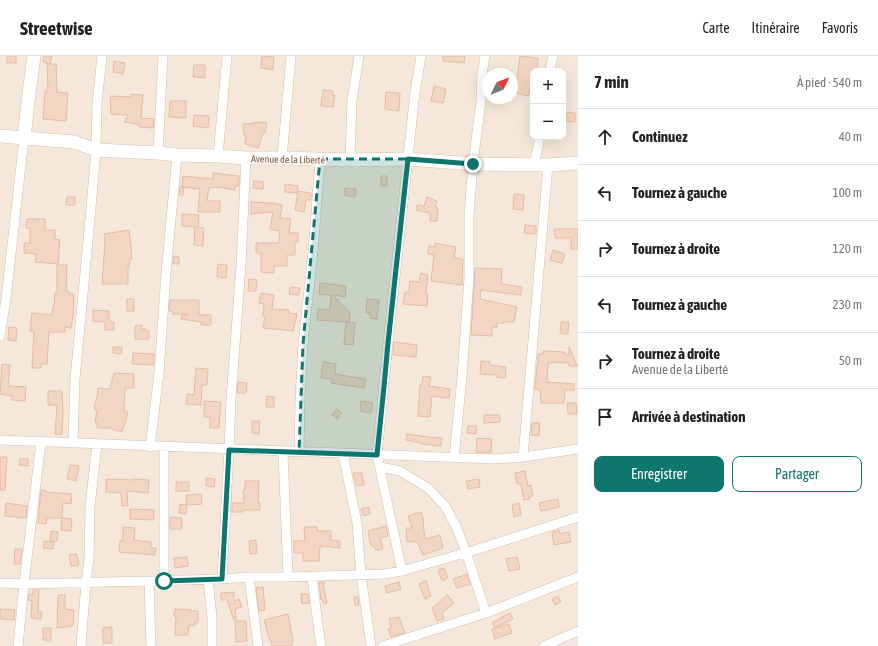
<!DOCTYPE html>
<html lang="fr">
<meta charset="utf-8">
<style>
:root{--surface:#fff;--page:#f2f2f2;--text:#222;--muted:#767676;--line:#e0e0e0;--accent:#0f766e}
body{margin:0;font-family:"Asap Condensed",sans-serif;background:var(--page);color:var(--text)}
.controls{position:absolute;right:12px;top:12px;display:grid;overflow:hidden;border-radius:8px;box-shadow:0 4px 16px #0002}
.controls button{width:36px;height:36px;display:grid;place-items:center;padding:0;border:0;border-bottom:1px solid var(--line);background:var(--surface);color:var(--text);font:20px sans-serif}
.compass{position:absolute;left:482px;top:12px;width:36px;height:36px;border-radius:50%;background:var(--surface);box-shadow:0 4px 16px #0002;rotate:47deg}
.stop{position:absolute;width:12px;height:12px;margin:-9px;border:3px solid #0f766e;border-radius:50%;background:#fff}
.stop.end{background:#0f766e;border-color:#fff;box-shadow:0 1px 4px #0008}
.list{margin:0;padding:0;list-style:none}
h2{display:flex;justify-content:space-between;align-items:center;height:52px;margin:0;padding:0 16px;font-size:17px}
h2 small{font-size:13px;font-weight:400;color:var(--muted)}
.list li{display:grid;grid-template-columns:26px 1fr auto;gap:12px;align-items:center;box-sizing:border-box;height:56px;padding:0 16px;border-top:1px solid var(--line)}
.list b{display:block;font-size:15px;white-space:nowrap}
.list p{margin:0;font-size:13px;white-space:nowrap;color:var(--muted)}
.list em{font-size:13px;font-style:normal;color:var(--muted)}
.actions{display:flex;gap:8px;padding:12px 16px}
.actions a{flex:1;padding:9px 0;border:1px solid var(--accent);border-radius:8px;text-align:center;font-size:14px;color:var(--accent)}
.actions .main{background:var(--accent);color:#fff}
.icon{flex:none;width:22px;height:22px;fill:none;stroke:currentColor;stroke-width:2;stroke-linecap:round;stroke-linejoin:round}
.map{position:relative;flex:none;width:578px;height:590px;overflow:hidden}
header{display:flex;align-items:center;gap:24px;box-sizing:border-box;height:56px;padding:0 20px;background:var(--surface);border-bottom:1px solid var(--line)}
header strong{font-size:19px}
nav{display:flex;gap:22px;margin-inline-start:auto;font-size:14px}
main{display:flex}
aside{flex:1;background:var(--surface)}
.map>svg:first-child{display:block}
.residential{fill:#f5e8da;fill-rule:evenodd}
.building{fill:#f3d5c3;stroke:#e6bba3}
.lines{fill:none;stroke-linecap:round;stroke-linejoin:round}
.street-casing{stroke:#d1beb0;stroke-width:10}
.secondary-casing{stroke:#d6c0b0;stroke-width:14}
.street{stroke:#fff;stroke-width:9}
.secondary{stroke:#fff;stroke-width:13}
.route{stroke:#0f766e;stroke-width:5}
.marked{fill:#0f766e;fill-opacity:0.2;stroke:#0f766e;stroke-width:3;stroke-dasharray:8 5;stroke-linejoin:round}
.labels{text-anchor:middle;stroke-width:3.5;stroke-linejoin:round;paint-order:stroke}
.street-label{font-size:10px;fill:#7a5c4d;stroke:#fffaf3}
</style>
<header>
<strong>Streetwise</strong>
<nav><a>Carte</a><a>Itinéraire</a><a>Favoris</a></nav>
</header>
<main>
<div class="map">
<svg width="578" height="590" viewBox="0 0 578 590">
<rect width="100%" height="100%" fill="#fdf6ec"/>
<path class="residential" d="M0,0H578V590H0ZM533,15H563V81H533ZM488,18H512V42H488Z"/>
<path class="building" d="M7,0H16V7H7Z
M44,0H52L50,8H56L57,36L68,37L66,65L43,63L45,35H48L47,7L49,8L43,6Z
M262,0L274,1L273,14L261,12Z
M443,0H465L464,7L443,5Z
M520,0L538,2L537,15H533V33H530L528,40L515,37Z
M114,5L125,7L123,18L113,16Z
M194,9H205V22L193,21Z
M434,30L446,33L443,47L431,45Z
M323,34L333,35L332,39H335L333,51L321,50Z
M386,36L400,37L399,55L385,53Z
M131,38L143,39L141,62L154,63L153,72L140,71V69L125,66L126,62H128V59L111,58L110,40L131,41Z
M170,45H186V62L169,61Z
M563,56L575,57V66L563,65Z
M194,59L209,60L208,72L193,70Z
M255,66L267,67L265,77H263L258,92L245,88L246,79H244L243,68L255,67Z
M213,117L239,120V130H235V134L222,132V131L209,132L207,145H220V156H198L200,133L182,131L183,120L213,123Z
M381,120H387V130H381Z
M254,125L264,126L263,133L253,132Z
M285,128L298,130L297,137L285,136Z
M180,131H184L183,139H179Z
M345,132L356,133L355,141L344,139Z
M298,135L311,137V144H306L304,156L295,154Z
M514,138L524,139L523,154L513,153Z
M67,141H75V149H66Z
M427,141L437,145L435,151L438,152L437,165H430V157L416,154L417,149L424,150Z
M251,146L273,147L282,149L280,162L291,163L289,177H298V186H295V199H287V210H274V217L261,216V197H256V187H279L280,175L270,173L273,156L251,158Z
M182,158L199,159L198,171L204,172L203,190L194,189L195,171L182,170Z
M27,163H45V174H55V183L60,184L58,208L35,206L36,198L24,197V187H30V172H26Z
M525,169L536,170V178L524,177Z
M554,173H578V193H571V182H555Z
M129,174L131,189L132,203H130L129,211H128V228H102L105,186L104,178Z
M435,187L456,191L454,202L463,203L462,229L431,225L434,199L428,198L429,190L435,191Z
M553,194L565,198L562,207L550,204Z
M174,200L179,201V208H173Z
M218,208L227,209L226,222L217,221Z
M57,209H67L66,235L69,236V238H74L73,261L71,272L65,271V276H49L47,308H41V312H32L34,276L30,275L32,257L52,259L53,251H54L55,237H57Z
M475,212L502,213L501,228L522,231L521,239L481,234L480,243L517,251L514,266H504V267H497V271H492V280L471,279Z
M421,217L428,219L426,238L428,239L427,250L403,248L405,236H409L410,225L419,226Z
M249,223L257,224L256,235H248Z
M320,227L346,230L345,241L333,239L347,254L350,256L349,266L317,264L318,253L330,254L331,239L319,238Z
M290,231L300,232L299,239L289,238Z
M261,237L274,239L272,253L289,254V257L297,258L293,275L263,272L265,261L263,260L264,248L259,247Z
M127,243H134V255H127Z
M367,243L379,244L377,263L370,262V257H366Z
M170,244H199V259H211V269H201V266L181,263L182,259H188V258H172V255H169Z
M93,254L109,255V265L114,266V274H105V266L93,265Z
M346,266L355,267L353,289L344,288Z
M561,266H569L568,278L560,277Z
M142,269V273H146V276L149,275V283H135V270Z
M9,271L17,272L16,285L8,284Z
M394,286L417,289L416,301L393,299Z
M113,291H122L121,298L113,297Z
M569,291L577,310H569V307L553,306V307H548L547,326L574,328V334H565L564,347H541L540,334L535,333L537,309H538V298H543V295L565,296V299H569Z
M133,297L154,298V309L132,308Z
M481,305L490,306V309L506,311L505,322L496,321L497,319L480,318Z
M323,306L336,308L335,318L366,323L364,332L331,327L332,323L321,322Z
M2,308L10,309L8,330L26,331L25,345L12,344V340L0,338Z
M196,312L208,313L207,329H202L201,349L186,348L187,338L194,339Z
M114,317L134,318V332H125L124,355L128,357L122,376L110,372H97V367L95,366L97,355L95,354V351H94L97,342L98,332L110,333Z
M423,320L431,321L429,330L450,333L449,342L432,340L430,361L418,360L420,328L422,329Z
M238,326L247,327L246,337H237Z
M48,335H62L63,357L62,378H55L57,349H48Z
M267,340L274,341V351H266Z
M204,345L221,346L219,372H210V361H204Z
M361,345L373,347L371,357L360,355Z
M567,347H576L577,358H568Z
M337,353L342,357L337,363L332,359Z
M484,359H499L500,366L484,367Z
M252,365H260L259,378L252,377Z
M532,367H540L539,380L531,379Z
M468,370H477L476,378L467,377Z
M407,378L428,381L442,382L441,390L421,388V387L406,384Z
M477,382L492,383L491,397L476,396Z
M0,401H7L5,434H0Z
M20,403H28V410L19,409Z
M70,409L79,410L76,425L67,423Z
M525,415L528,430L531,429L533,440H529L530,443L524,444L521,428H517L515,417Z
M353,417H362L364,429H356Z
M206,422L215,423L214,431L206,430Z
M106,423L132,424V423L149,424L148,437L127,435L128,450H122L121,437L106,436Z
M479,423L480,431L468,433L466,425Z
M245,425H259L258,447H260V454H243V456H232V447H244L243,434H245Z
M176,426H189V435H176Z
M41,434L47,435L46,436L72,438L71,448L63,447L62,462H47L46,468L38,467Z
M201,438L202,448L187,449L186,439Z
M558,443L559,451L541,455L539,447Z
M6,447L27,450L26,462L5,460Z
M519,447L521,459L514,461L512,449Z
M180,448L187,449L186,458L179,457Z
M369,451L370,458L363,460L361,453Z
M130,453L154,454V464L130,463Z
M421,456L424,466L423,467L425,483L440,479L443,492L423,499L417,485L407,486L406,472H412L408,460Z
M170,461L182,462V473H170Z
M62,462L72,463L71,475L61,474Z
M386,470L388,480L380,482L383,493L376,494L374,490H371L368,475Z
M123,471L135,472L134,484L151,486V492H156L155,499L119,496L120,484L123,485Z
M304,471H317V475H331V484L340,485V492L320,490L319,505H303V497H294V485H305Z
M559,474L560,478L569,476L571,486L554,489L552,476Z
M51,475L58,476L57,485H50Z
M256,484L257,497L250,498L249,485Z
M44,485L54,486L53,493L43,492Z
M15,493H22L20,508H14Z
M77,498L79,509L71,510L69,499Z
M187,501L188,510L175,512L174,502Z
M517,501L520,513L509,515L506,503Z
M444,512L448,522L442,525L438,514Z
M467,518L470,528L457,532L453,523Z
M426,525L431,540L425,543L419,528Z
M319,526H324L325,528H323L327,547L324,548L322,543L321,544Z
M399,526L401,533L387,537L385,530Z
M263,531L265,554L259,555L256,532Z
M33,534H39L38,556H42L41,563L31,562L32,545L28,544L29,538H33Z
M234,536V545L239,543L242,551L235,553L236,563L234,564L227,544H221V537Z
M301,538H308L309,547L302,548Z
M58,539H65V553L74,554L73,570L57,572Z
M447,539L454,547L442,557L444,563L437,565L432,552Z
M558,540L561,546L555,549L552,543Z
M354,541H358L359,549H355Z
M0,553L15,554L14,564L0,563Z
M175,553L191,554V555H198V566L195,567V569L189,570L188,579H175L176,561L174,560Z
M510,557L513,563L495,572L492,567Z
M288,558L293,585L292,586V590H272L271,584L270,585L264,564Z
M399,561L405,577L391,581L388,573L391,572L389,563Z
M235,565H246L247,585L236,586Z
M509,568L512,577L495,583L492,573Z
M112,571V587H103V572Z
M43,572H51V584H43Z"/>
<g class="lines">
<defs>
<path id="street" d="M550,15L553,0
M158,97L163,0
M218,100L227,0
M282,102L291,0
M350,104L352,44L359,0
M534,109L540,81
M0,280L6,243L24,82
M0,384L494,403L523,401L578,393
M73,387L75,323L91,152L96,94L97,47L102,0
M150,391L159,317L166,217L177,99
M164,391V525
M283,396L288,521
M299,396L300,344L303,288L313,196L320,103
M343,398L357,467L361,519L371,590
M523,401L548,109
M454,402L462,321L469,222V159L473,108L481,45L482,18L485,0
M380,411L400,415L428,432L445,450L456,470L466,496L486,557
M402,515L377,399L388,287L415,36L421,0
M312,520L318,569L321,590
M249,521L258,590
M222,523L229,394L231,343L241,209L246,102
M208,524L212,561V590
M149,525L151,590
M0,527L24,528L149,525L222,523L249,521H288L385,518L402,515L475,494L578,461
M18,590L24,528L41,386
M81,590L86,526L89,503L90,450L97,388
M383,590L486,557L578,521
M544,590L578,575"/>
<path id="secondary" d="M0,80L74,86L96,94L158,97L177,99L218,100L246,102H282L350,104L408,103L473,108L548,109L578,107
M24,82L29,37L34,0"/>
</defs>
<use href="#street" class="street-casing"/>
<use href="#secondary" class="secondary-casing"/>
<use href="#street" class="street"/>
<use href="#secondary" class="secondary"/>
</g>
<g class="lines">
<path class="route" d="M164,525L222,523L229,394L377,399L384,331L388,287L408,103L473,108"/>
</g>
<path class="marked" d="M320,103H408L377,399L299,396L303,288Z"/>
<g class="labels">
<g class="street-label">
<text transform="translate(288 103) rotate(1)" y="4">Avenue de la Liberté</text>
</g>
</g>
</svg>
<div class="controls">
<button>+</button>
<button>−</button>
</div>
<svg class="compass" viewBox="-18 -18 36 36"><path d="M0-13l5 13h-10z" fill="#e53935"/><path d="M0 13l5-13h-10z" fill="#767676"/></svg>
<div class="stop" style="left:164px;top:525px"></div>
<div class="stop end" style="left:473px;top:108px"></div>
</div>
<aside>
<h2>7 min<small>À pied · 540 m</small></h2>
<ul class="list">
<li><svg class="icon" aria-label="ahead" viewBox="0 0 24 24"><path d="M12 20V5M6 11l6-6 6 6"/></svg><div><b>Continuez</b></div><em>40 m</em></li>
<li><svg class="icon" aria-label="left" viewBox="0 0 24 24"><path d="M17 20v-9H6M10 6l-5 5 5 5"/></svg><div><b>Tournez à gauche</b></div><em>100 m</em></li>
<li><svg class="icon" aria-label="right" viewBox="0 0 24 24"><path d="M7 20v-9h11M14 6l5 5-5 5"/></svg><div><b>Tournez à droite</b></div><em>120 m</em></li>
<li><svg class="icon" aria-label="left" viewBox="0 0 24 24"><path d="M17 20v-9H6M10 6l-5 5 5 5"/></svg><div><b>Tournez à gauche</b></div><em>230 m</em></li>
<li><svg class="icon" aria-label="right" viewBox="0 0 24 24"><path d="M7 20v-9h11M14 6l5 5-5 5"/></svg><div><b>Tournez à droite</b><p>Avenue de la Liberté</p></div><em>50 m</em></li>
<li><svg class="icon" aria-label="arrive" viewBox="0 0 24 24"><path d="M6 21V4h12l-3 4 3 4H6"/></svg><div><b>Arrivée à destination</b></div></li>
</ul>
<div class="actions"><a class="main">Enregistrer</a><a>Partager</a></div>
</aside>
</main>
